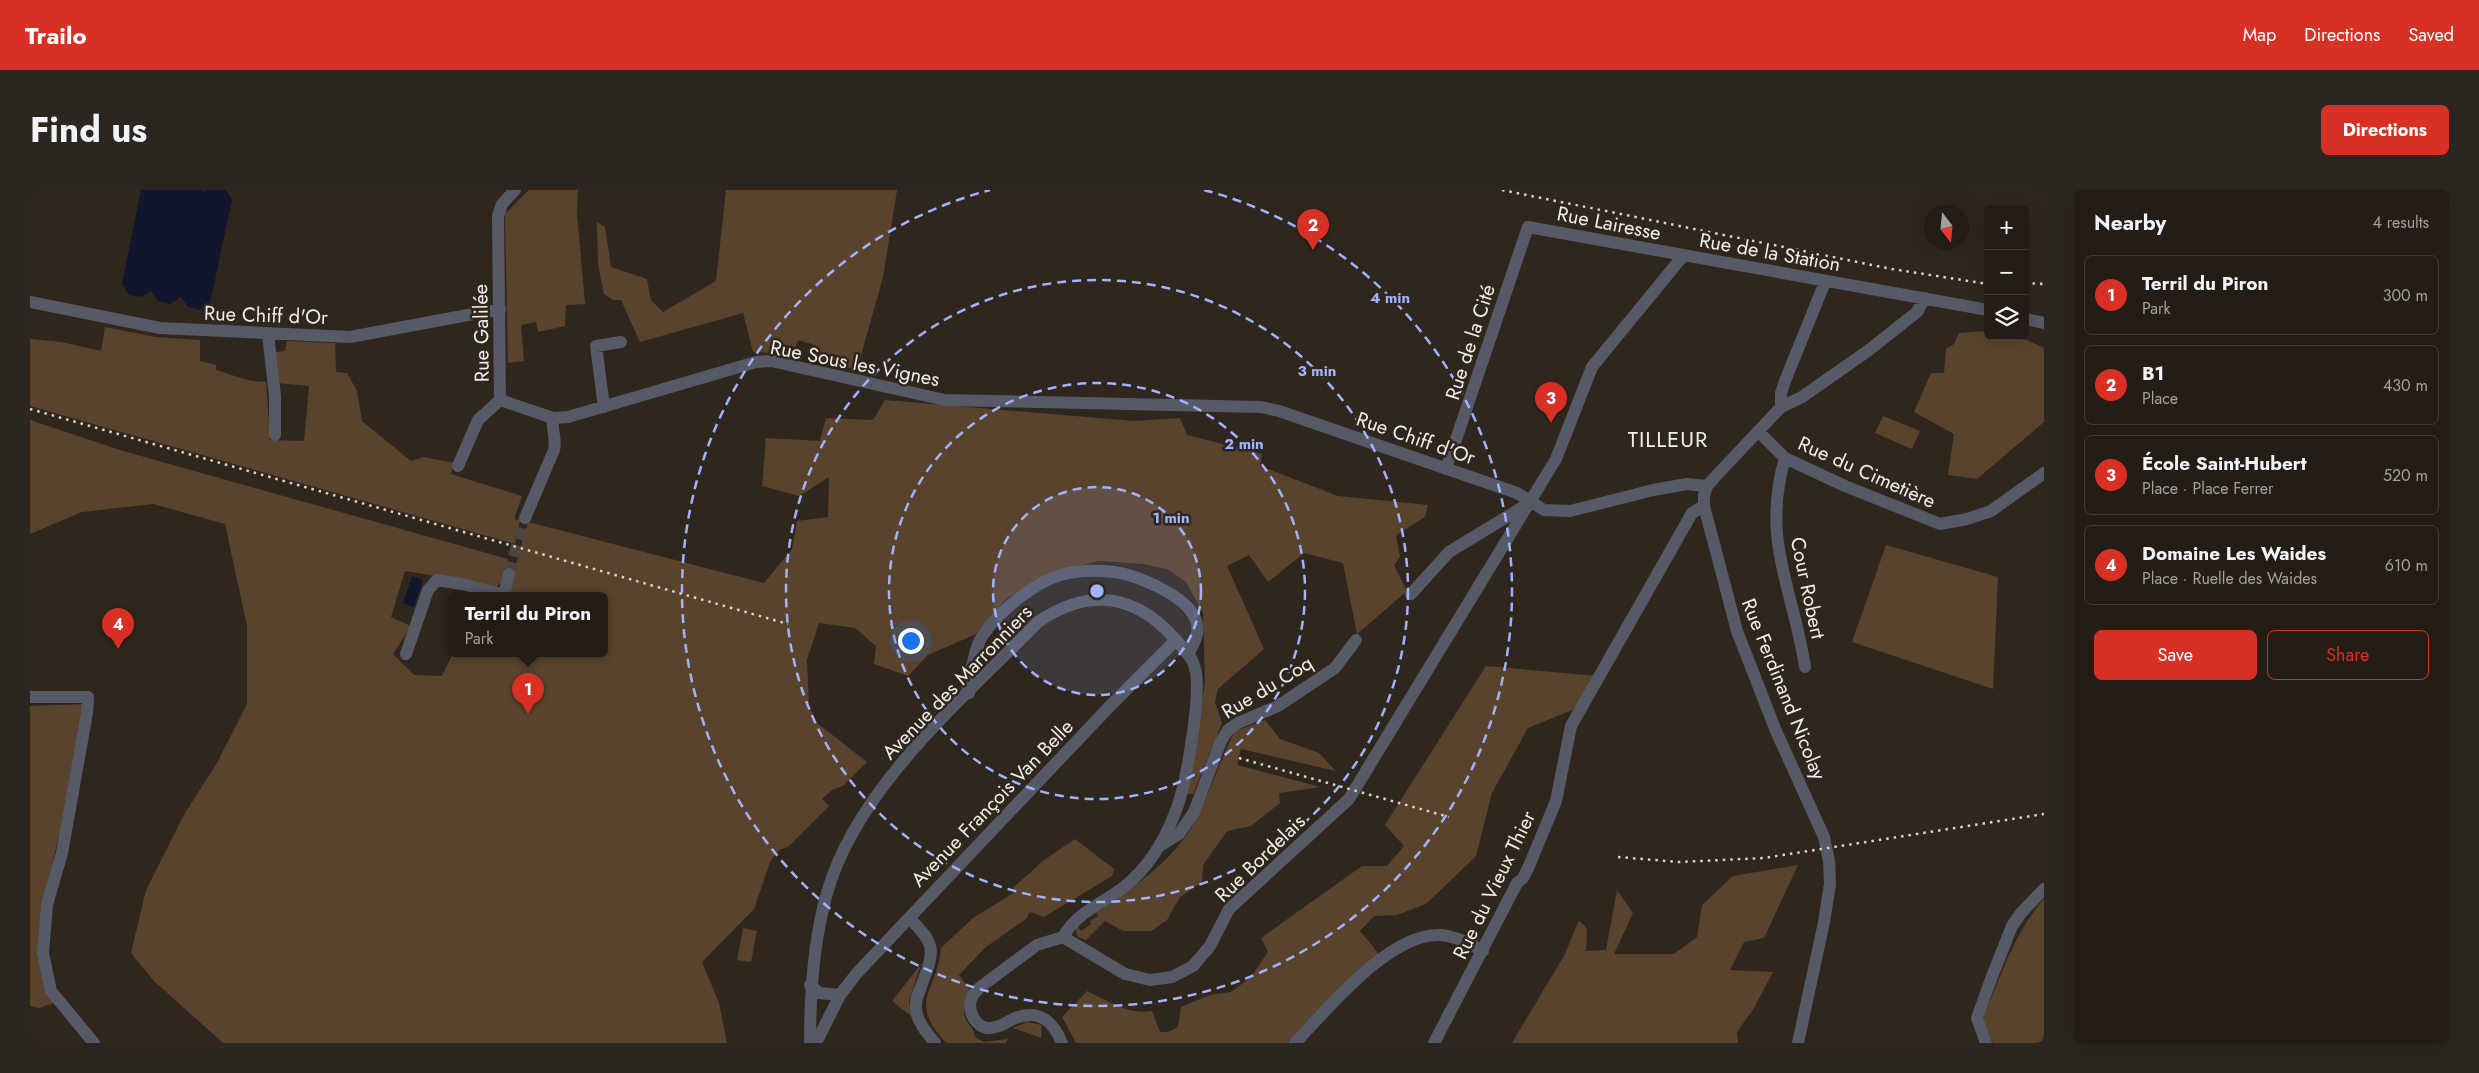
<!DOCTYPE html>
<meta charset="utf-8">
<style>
:root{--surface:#231d16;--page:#2b261f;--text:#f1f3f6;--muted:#a3a2a1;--line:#403b35;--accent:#d93025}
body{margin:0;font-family:Jost,sans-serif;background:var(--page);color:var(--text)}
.controls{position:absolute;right:15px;top:15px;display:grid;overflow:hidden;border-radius:8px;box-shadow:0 5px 20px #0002}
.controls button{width:45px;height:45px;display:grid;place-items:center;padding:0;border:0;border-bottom:1px solid var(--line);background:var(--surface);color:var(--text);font:25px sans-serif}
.compass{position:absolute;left:1894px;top:15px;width:45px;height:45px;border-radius:50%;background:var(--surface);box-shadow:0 5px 20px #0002;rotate:164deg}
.you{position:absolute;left:880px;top:450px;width:18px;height:18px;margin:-12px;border:4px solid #fff;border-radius:50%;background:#1a73e8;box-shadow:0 0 0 8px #1a73e833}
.badge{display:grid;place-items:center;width:32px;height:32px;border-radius:50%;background:var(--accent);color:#fff;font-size:16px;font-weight:700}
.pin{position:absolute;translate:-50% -41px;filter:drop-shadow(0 1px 2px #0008)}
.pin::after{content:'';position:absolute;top:26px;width:18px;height:15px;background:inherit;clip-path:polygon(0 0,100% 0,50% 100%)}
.popup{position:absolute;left:418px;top:402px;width:160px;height:65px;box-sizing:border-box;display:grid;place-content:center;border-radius:8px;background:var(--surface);filter:drop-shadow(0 1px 4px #0005);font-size:16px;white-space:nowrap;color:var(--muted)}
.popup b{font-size:19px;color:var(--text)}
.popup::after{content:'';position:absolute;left:50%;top:100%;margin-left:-10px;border:10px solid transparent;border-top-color:var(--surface)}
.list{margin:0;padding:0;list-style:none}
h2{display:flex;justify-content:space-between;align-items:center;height:65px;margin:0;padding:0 20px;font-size:21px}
h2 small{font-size:16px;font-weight:400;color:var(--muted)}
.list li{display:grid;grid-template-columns:32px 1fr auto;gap:15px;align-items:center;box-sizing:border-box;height:80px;margin:0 10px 10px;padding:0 10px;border:1px solid var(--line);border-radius:8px}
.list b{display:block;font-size:19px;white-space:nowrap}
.list p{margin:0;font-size:16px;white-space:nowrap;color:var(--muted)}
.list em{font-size:16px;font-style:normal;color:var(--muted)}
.actions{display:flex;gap:10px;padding:15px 20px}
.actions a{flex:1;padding:11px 0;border:1px solid var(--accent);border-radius:8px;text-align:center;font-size:18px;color:var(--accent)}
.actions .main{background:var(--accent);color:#fff}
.icon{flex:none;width:28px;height:28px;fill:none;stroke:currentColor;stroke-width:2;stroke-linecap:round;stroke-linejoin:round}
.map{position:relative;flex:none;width:2014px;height:853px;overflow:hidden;border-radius:8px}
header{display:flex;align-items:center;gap:30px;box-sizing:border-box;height:70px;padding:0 25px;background:var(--accent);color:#fff}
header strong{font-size:24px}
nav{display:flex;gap:28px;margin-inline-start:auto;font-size:18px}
.intro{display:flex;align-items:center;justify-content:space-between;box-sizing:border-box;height:120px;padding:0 30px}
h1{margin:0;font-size:35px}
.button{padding:12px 22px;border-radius:8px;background:var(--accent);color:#fff;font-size:18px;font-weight:700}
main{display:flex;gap:30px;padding:0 30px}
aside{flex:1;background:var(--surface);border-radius:8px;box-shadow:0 5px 20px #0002}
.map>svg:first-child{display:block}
.green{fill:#59432c}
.water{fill:#11162d}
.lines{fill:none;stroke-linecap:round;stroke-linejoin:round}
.minor-tunnel{stroke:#4d453c;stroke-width:12;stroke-dasharray:12 6;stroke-linecap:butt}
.minor{stroke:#565966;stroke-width:12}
.rail{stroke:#dcd6cf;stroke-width:2.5;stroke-dasharray:2.5 5;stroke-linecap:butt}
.ring{fill:none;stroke:#a1b3fd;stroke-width:2.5;stroke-dasharray:9 6}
.labels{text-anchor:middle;stroke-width:5;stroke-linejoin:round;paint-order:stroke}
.street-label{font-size:20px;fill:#f4eee8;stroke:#2f271e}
.quarter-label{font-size:22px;letter-spacing:1px;fill:#f4eee8;stroke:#2f271e}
.centre{fill:#a1b3fd;stroke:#2f271e;stroke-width:2.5}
.ring-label{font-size:15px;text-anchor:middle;font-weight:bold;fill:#a1b3fd;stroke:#2f271e;stroke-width:5;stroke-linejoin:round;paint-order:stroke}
</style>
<header>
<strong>Trailo</strong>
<nav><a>Map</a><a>Directions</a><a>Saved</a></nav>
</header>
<div class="intro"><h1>Find us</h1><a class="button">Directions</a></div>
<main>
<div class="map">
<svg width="2014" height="853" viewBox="0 0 2014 853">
<rect width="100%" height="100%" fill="#2f271e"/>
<path class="green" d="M499,0H548L547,23L555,114L536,115L535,136L508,142L506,132L491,135L494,171L478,173L475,24Z
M696,0H867L853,87L827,180L788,170L785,155L768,150L762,164L723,162L713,123L610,152L591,110H583L574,104L568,75L567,32L575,37L581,77L617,89L621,110L633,122L686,91Z
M75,137L125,147L170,150V171L186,175V180C204,185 217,192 236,192L240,250L274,251L279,196L247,193L244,162L255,161L257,151L305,153L306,182L317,183L327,201L332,231L381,271L394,267L424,273L421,284L492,306L484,329L490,331L485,354L0,216V149L31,152L71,161Z
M1958,141V146H1988L2014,158V232L1947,289L1918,285L1924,244L1884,222L1901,183H1914L1916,159L1924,154L1929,143Z
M855,210L1104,231L1150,228L1157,245L1232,264L1230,276L1308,306L1398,315L1395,327L1366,345L1370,367L1364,375L1377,401L1327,444L1313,373L1274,363L1238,392L1219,365L1197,376L1234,459L1188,499L1185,512L1192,533L1163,604H1156L1175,493L1173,423L1156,392L1137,379L1114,374L1069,371L1015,385L976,409L946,444L898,465L878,486L844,474L846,456L825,438L789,433L777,470L779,516L787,533L837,572L813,596L802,600L792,609L799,616L758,657L749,660L740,672L724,719L672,772L689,813L697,853H193L124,791L101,763L116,700L155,623L187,573L217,514V436L195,334L123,314L52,322L0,344V230L93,261L478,369L471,392L465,399L419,388L375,381L361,427L381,436L363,464L384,485L412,486L423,463H574V405H477L498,332L734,393L762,359L767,331L798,327L799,287L769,306L732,296L736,248L790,251L796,228L843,230Z
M1853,226L1890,241L1882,259L1845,243Z
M1856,355L1968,387L1963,499L1822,452Z
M1456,476L1567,486L1545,519L1498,538L1462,603L1446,666L1396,714L1367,725L1344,726L1330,741L1349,764L1260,853H1046L1032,827L1057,801C1078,811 1098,825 1122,821L1130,842H1138L1148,837L1151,817L1180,805L1201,802L1221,787L1238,762L1231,748L1332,676H1357L1374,656L1355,635Z
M59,514L18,693L11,778L30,811L9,818L0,816V516Z
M1235,530L1250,549L1289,563L1306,581L1211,559L1207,575L1291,597L1249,603L1250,613L1221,636L1197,641L1173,675L1172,692L1150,707L1137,730L1121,741H1093L1075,731L1056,750L1048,747L1046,742L1047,735L1051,741L1061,734L1060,731L1068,726L1066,723C1103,698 1142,672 1164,633C1179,604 1190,572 1204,542Z
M1045,649L1084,679L1082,686L1014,727L1000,722L996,729L956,757L929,785L940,800C936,808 931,819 936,829C939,836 944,838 945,847L954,852L978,849L976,853H916C877,810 907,803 911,758L943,728L985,702L983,698L1014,670Z
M1768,675L1734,748L1714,752L1700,780L1743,782L1724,818L1707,842L1708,853H1482L1535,764L1549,730L1557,739L1556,761L1576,760L1587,700L1603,723L1584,764H1644L1667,747L1672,715L1703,686Z
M2014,709V853H1963L1954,833V826C1971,785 1984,743 2014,709Z
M713,738L727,741L721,772L707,770Z
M891,774L879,812L881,826L862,811Z
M997,832L1012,835L1011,848L983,838Z"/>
<path class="water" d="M111,0H171L173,2L176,0H196L202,10L180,113L170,120L158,117L151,107L140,114L128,111L121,101L110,107L99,105L92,94Z
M382,386L393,390L384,417L373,413Z"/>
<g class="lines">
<path class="minor-tunnel" d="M479,384L495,328"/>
<path class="minor" d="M0,112L130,138L320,147L470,119
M1995,129L2014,133
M238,144L245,206V245
M470,210L523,228L538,227L726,172L741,171L915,210L1231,217L1249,221L1487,303L1514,320L1540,321L1623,300L1657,294L1677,296
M470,210L468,26L472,14L485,0
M574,217L566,156L591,152
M1751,217V203L1755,191L1795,92
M1728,241L1755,268L1815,296L1910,334L1937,329L1961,321L2014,283
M1755,268C1731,351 1763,398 1775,477
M428,276L448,230L470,210
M1416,279L1498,37L1958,120
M495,328L524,260C527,249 521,239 523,228
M1381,404L1419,362L1498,314
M376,464L398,400L407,390L432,394L474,405L479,384
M939,503L937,496C942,481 944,458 953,445C970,420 1006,391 1034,384C1050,380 1068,380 1084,382C1107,385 1155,405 1165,428C1171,441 1165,453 1158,464
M0,507H58L57,523L32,663L17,715L13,763L21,801L64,853
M1130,656L1149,644L1164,622L1191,551L1198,540L1208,533L1248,516L1305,478L1326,450
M879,728C908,756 904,761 891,797C888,804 885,811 886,819C887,832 897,843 905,853
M780,795L789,803L810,805
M780,853C780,803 783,752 797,703C827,597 934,508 1008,432C1059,397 1106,404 1146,450C1153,459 1163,467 1165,478C1172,504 1156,597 1145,623C1134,652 1118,678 1094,697C1072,714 1047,722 1033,747
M786,853L810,805L827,783L1079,517L1146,450
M1032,853C1023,831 1010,819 985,828C976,832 970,838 960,838C946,839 936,820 942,807C943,804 947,801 949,798L1007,755L1033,747L1095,784L1120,790L1142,787L1163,776L1180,756L1199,719L1319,609L1526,269L1562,177L1653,66
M1265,853C1298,819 1359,743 1410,745C1426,746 1439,754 1453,761
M1404,853L1487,693L1493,688L1499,676L1526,611L1541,536L1662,323L1674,316
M1768,853L1794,732L1800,694L1799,671L1794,647L1746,541L1707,441L1674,316V305L1677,296L1686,286L1751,217L1772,207L1839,160L1887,122L1895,108
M1956,853L1947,828L1961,789L1982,736L1991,723L2014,699"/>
<path class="rail" d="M1472,0L1862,79L1958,94
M1995,93L2014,94
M0,219L758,434
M1209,568L1419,627
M1588,667L1649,672L1734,668L2014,624"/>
</g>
<circle cx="1067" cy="401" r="104" fill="#a1b3fd" fill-opacity=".12"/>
<g class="ring">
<circle cx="1067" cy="401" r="104"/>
<circle cx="1067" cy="401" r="208"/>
<circle cx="1067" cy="401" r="311"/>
<path d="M1174 0A415 415 0 1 1 960 0"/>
</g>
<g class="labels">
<g class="street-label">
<text transform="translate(1579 33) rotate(11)" y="7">Rue Lairesse</text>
<text transform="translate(1740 62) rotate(10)" y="7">Rue de la Station</text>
<text transform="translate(236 125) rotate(2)" y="7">Rue Chiff d'Or</text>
<text transform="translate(451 143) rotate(-91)" y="7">Rue Galilée</text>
<text transform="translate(1440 152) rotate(-72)" y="7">Rue de la Cité</text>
<text transform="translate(825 173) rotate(11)" y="7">Rue Sous les Vignes</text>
<text transform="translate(1386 248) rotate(19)" y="7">Rue Chiff d'Or</text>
<text transform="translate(1837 282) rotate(24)" y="7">Rue du Cimetière</text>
<text transform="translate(1778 398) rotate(78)" y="7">Cour Robert</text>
<text transform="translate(927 492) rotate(-46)" y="7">Avenue des Marronniers</text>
<text transform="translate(1237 497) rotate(-31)" y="7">Rue du Coq</text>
<text transform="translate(1754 499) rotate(68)" y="7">Rue Ferdinand Nicolay</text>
<text transform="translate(962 613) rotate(-46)" y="7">Avenue François Van Belle</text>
<text transform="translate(1230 668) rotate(-44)" y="7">Rue Bordelais</text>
<text transform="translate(1464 695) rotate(-64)" y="7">Rue du Vieux Thier</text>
</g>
<g class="quarter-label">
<text x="1638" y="257">TILLEUR</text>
</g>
</g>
<circle cx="1067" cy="401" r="8" class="centre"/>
<g class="ring-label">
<text x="1360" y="113">4 min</text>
<text x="1287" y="186">3 min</text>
<text x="1214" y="259">2 min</text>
<text x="1141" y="333">1 min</text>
</g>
</svg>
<div class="controls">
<button>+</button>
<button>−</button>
<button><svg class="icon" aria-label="layers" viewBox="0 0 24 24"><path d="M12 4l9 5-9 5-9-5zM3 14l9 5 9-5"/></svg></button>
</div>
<svg class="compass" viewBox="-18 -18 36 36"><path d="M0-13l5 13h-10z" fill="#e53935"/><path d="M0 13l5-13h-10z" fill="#a3a2a1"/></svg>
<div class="you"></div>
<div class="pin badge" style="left:498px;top:524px">1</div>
<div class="popup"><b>Terril du Piron</b>Park</div>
<div class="pin badge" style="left:1283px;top:60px">2</div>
<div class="pin badge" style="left:1521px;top:233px">3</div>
<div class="pin badge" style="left:88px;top:459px">4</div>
</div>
<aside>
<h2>Nearby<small>4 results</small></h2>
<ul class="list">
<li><span class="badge">1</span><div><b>Terril du Piron</b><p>Park</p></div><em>300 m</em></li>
<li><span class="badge">2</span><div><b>B1</b><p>Place</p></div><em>430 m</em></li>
<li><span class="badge">3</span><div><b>École Saint-Hubert</b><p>Place · Place Ferrer</p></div><em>520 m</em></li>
<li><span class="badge">4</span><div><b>Domaine Les Waides</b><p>Place · Ruelle des Waides</p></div><em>610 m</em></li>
</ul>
<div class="actions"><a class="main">Save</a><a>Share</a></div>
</aside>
</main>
